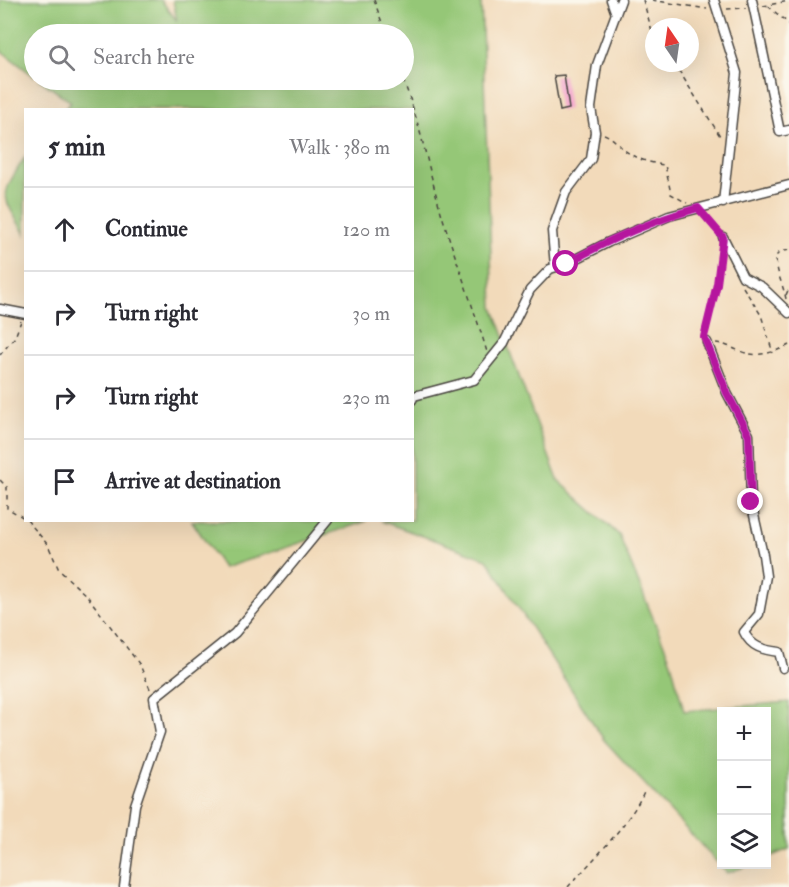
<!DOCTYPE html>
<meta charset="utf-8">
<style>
:root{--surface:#fff;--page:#f7f7f7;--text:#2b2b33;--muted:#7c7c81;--line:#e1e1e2}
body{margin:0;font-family:"IM FELL Double Pica",serif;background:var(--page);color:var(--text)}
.controls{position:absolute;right:18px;bottom:18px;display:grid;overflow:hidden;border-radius:0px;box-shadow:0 6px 24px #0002}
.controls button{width:54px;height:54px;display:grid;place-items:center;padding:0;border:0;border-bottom:2px solid var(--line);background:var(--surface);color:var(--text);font:30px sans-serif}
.compass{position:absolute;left:645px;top:18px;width:54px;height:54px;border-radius:50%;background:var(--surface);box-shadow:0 6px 24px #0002;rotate:347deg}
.stop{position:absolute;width:18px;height:18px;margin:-14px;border:4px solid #b5179e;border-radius:50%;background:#fff}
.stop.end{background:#b5179e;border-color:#fff;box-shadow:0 2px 6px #0008}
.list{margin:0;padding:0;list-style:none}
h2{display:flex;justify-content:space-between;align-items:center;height:78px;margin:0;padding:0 24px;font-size:26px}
h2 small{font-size:20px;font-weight:400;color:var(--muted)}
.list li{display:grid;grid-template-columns:39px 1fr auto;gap:18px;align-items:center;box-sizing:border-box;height:84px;padding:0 24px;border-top:2px solid var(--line)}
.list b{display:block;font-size:22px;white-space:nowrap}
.list em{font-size:20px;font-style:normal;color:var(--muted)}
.icon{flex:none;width:33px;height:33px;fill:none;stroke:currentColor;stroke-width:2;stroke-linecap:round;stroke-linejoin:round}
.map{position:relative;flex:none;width:789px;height:887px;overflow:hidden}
.search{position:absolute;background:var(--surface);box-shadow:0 6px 24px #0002;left:24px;top:24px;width:390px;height:66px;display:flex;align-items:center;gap:15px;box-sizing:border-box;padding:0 21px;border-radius:33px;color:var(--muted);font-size:22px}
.panel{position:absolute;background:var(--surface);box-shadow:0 6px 24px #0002;left:24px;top:108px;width:390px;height:414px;border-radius:0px}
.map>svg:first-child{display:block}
.green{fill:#95c777;stroke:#607951;stroke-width:1.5}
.building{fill:#f3a1cb}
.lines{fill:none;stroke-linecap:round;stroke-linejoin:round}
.minor-casing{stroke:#494540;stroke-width:11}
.path{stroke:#494540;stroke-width:1.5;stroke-dasharray:4.5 4.5;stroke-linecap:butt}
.minor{stroke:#fff;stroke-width:8}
.route{stroke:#b5179e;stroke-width:8}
</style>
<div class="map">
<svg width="789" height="887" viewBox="0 0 789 887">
<rect width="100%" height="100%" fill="#fbf7ec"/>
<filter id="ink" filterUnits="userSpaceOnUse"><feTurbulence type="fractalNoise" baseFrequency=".0167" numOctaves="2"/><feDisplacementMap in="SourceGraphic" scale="12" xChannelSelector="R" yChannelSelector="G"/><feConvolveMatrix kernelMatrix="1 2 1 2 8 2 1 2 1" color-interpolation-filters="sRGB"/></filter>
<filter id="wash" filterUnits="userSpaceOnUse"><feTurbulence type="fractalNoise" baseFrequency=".008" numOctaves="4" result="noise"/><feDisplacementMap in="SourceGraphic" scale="24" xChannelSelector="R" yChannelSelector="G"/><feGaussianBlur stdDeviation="1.35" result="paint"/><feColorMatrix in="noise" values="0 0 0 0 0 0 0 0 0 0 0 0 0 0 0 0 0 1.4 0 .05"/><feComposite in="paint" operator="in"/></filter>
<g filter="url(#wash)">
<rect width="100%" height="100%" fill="#f2daba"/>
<path class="green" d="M0,0H161L177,21L173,0H480L481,2L493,307L558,480L619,535L671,662L684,711L789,702V849L767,858L766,712H722V864L750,865L727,873L604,740L487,559L381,521L412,520V110L65,109L71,102L40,80H404V34H34V76L0,50Z
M25,157V234C0,192 0,198 25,157Z
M192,521H367L223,568Z"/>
<g id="blocks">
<path class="building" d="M564,75L569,109L560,111L554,76Z"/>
</g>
</g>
<g filter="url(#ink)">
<use href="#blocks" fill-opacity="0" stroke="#494540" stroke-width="1.5"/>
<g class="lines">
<defs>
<path id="minor" d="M611,0L616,14
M714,0L737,73L723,203
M752,0L780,132L789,130
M723,237L743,277L762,287L789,313
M555,267L552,231L566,192L591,159L595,132L591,108L597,65L621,0
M0,309L26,314
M707,342L727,393L749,435L751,502L763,555L766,576L759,614L744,632C751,647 763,650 779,652L783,668
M412,400L414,396L474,380L504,343L530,290L550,269L566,264L609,242L669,216L789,185
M124,887L135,805L160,732L154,698L235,633L328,520"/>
</defs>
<use href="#minor" class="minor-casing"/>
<path class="path" d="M374,0L386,34
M643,0L654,38
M652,0L707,9
M763,6L789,1
M768,6L789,24
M727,9L746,8
M674,63L722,139
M403,80C420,122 428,168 441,212C455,259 473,305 487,352
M604,134C612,137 617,143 623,149C635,159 650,163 665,165L671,194L687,203
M705,216L718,231
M743,287L761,315L773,353
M786,295L789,288
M786,299C783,284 776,273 776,256L780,252L789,250
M705,335L717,284L721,251
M716,343C726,344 733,349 743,352C757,358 776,352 789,345
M0,355L15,337L21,321
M0,480L7,487V508L26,519
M27,520L48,545L59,570L88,597L140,665L150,689
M568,887C591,862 633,820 645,789"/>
<use href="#minor" class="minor"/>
</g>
</g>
<g class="lines" filter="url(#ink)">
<path class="route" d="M566,264C607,240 652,221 698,208L723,237L717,284L704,337L727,393L749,435L751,502"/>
</g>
</svg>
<div class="controls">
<button>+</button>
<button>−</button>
<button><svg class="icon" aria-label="layers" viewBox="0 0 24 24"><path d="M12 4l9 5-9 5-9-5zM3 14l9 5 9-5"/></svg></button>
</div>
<svg class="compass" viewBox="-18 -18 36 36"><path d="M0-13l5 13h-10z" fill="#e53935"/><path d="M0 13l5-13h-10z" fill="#7c7c81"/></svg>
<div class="stop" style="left:566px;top:264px"></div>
<div class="stop end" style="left:751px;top:502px"></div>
<div class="search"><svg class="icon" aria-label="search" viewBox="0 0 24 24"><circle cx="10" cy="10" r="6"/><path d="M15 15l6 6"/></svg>Search here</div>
<section class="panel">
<h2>5 min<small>Walk · 380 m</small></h2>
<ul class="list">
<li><svg class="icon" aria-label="ahead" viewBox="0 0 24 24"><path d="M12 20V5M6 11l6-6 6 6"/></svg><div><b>Continue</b></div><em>120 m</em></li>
<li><svg class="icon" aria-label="right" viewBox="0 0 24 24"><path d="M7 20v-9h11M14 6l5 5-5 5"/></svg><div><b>Turn right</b></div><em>30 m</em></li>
<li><svg class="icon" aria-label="right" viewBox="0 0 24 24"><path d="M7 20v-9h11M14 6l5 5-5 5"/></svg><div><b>Turn right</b></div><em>230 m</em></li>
<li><svg class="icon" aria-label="arrive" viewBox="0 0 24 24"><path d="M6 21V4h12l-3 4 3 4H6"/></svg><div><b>Arrive at destination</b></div></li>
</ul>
</section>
</div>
